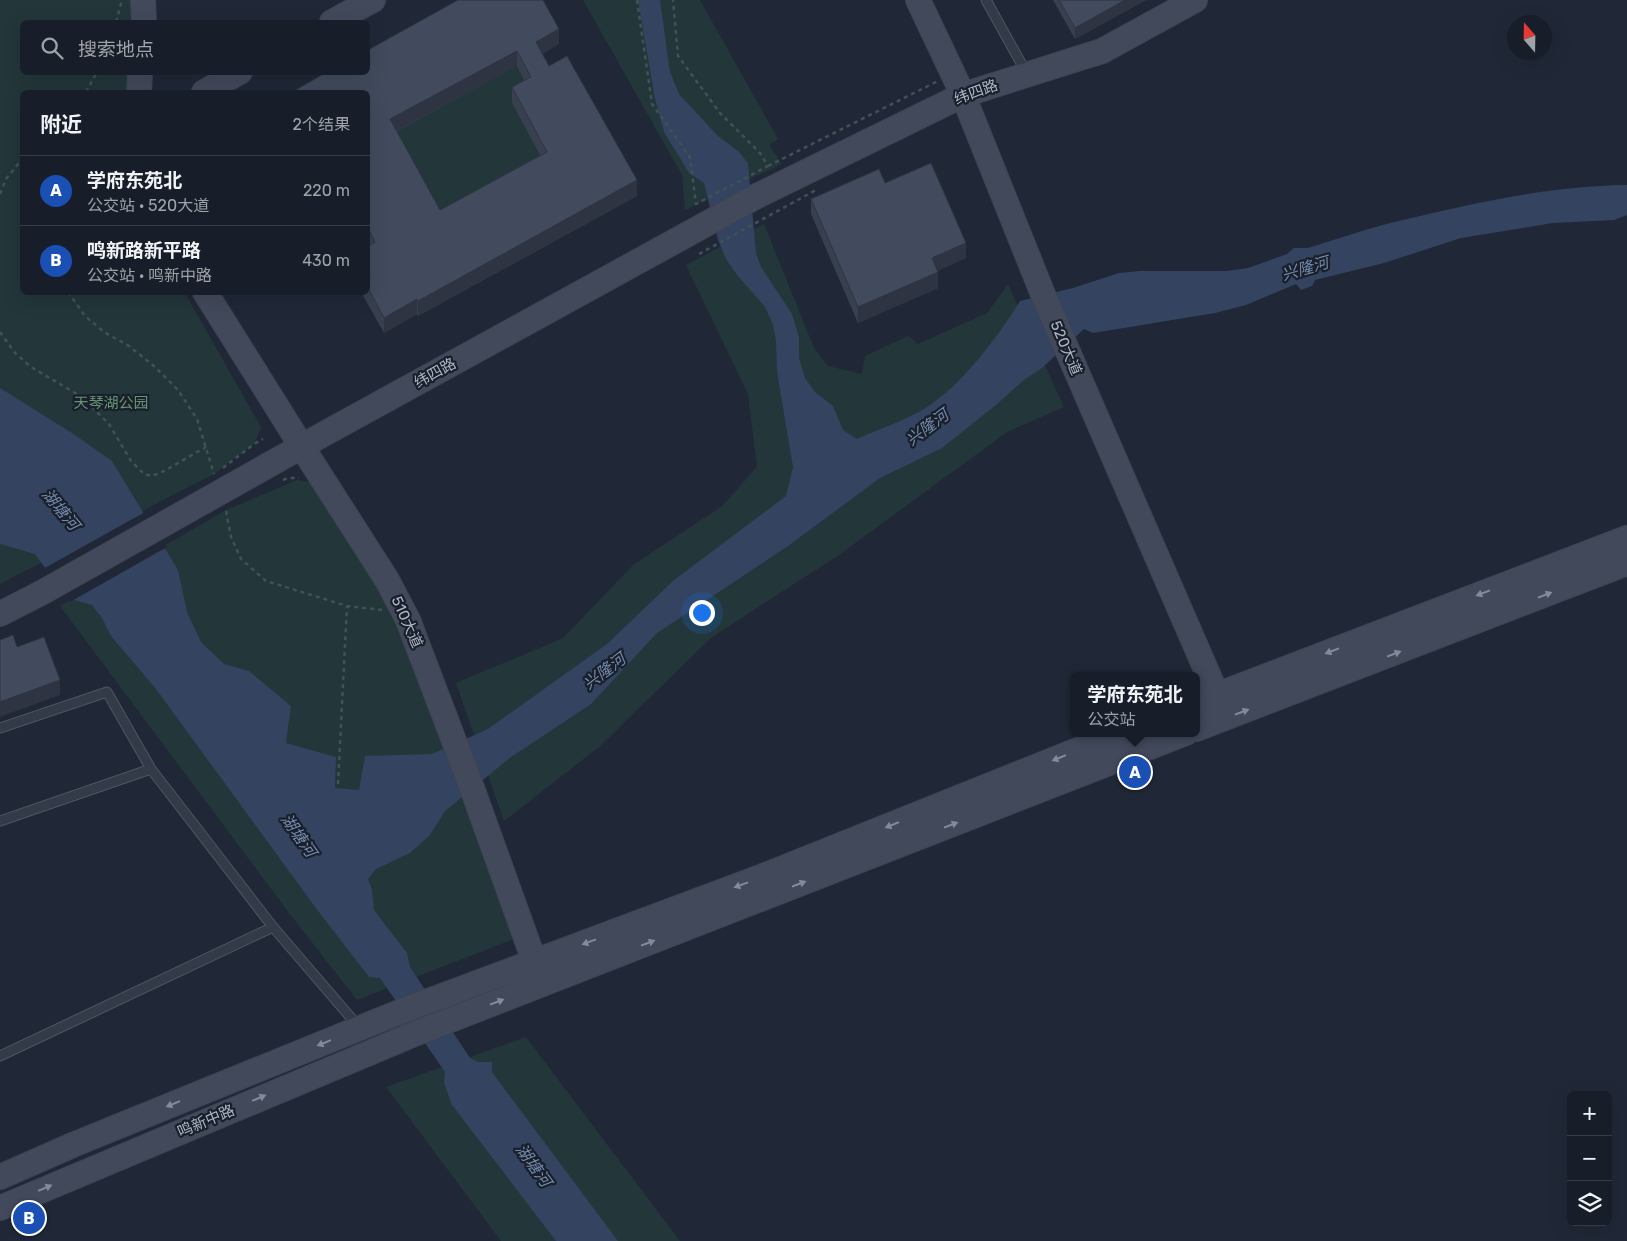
<!DOCTYPE html>
<html lang="zh">
<meta charset="utf-8">
<style>
:root{--surface:#181e29;--page:#252b35;--text:#f1f3f6;--muted:#9fa2a8;--line:#363c46;--accent:#2563eb}
body{margin:0;font-family:Rubik,"Noto Sans SC",sans-serif;background:var(--page);color:var(--text)}
.controls{position:absolute;right:15px;bottom:15px;display:grid;overflow:hidden;border-radius:8px;box-shadow:0 5px 20px #0002}
.controls button{width:45px;height:45px;display:grid;place-items:center;padding:0;border:0;border-bottom:1px solid var(--line);background:var(--surface);color:var(--text);font:25px sans-serif}
.compass{position:absolute;left:1507px;top:15px;width:45px;height:45px;border-radius:50%;background:var(--surface);box-shadow:0 5px 20px #0002;rotate:340deg}
.you{position:absolute;left:701px;top:612px;width:18px;height:18px;margin:-12px;border:4px solid #fff;border-radius:50%;background:#1a73e8;box-shadow:0 0 0 8px #1a73e833}
.badge{display:grid;place-items:center;width:32px;height:32px;border-radius:50%;background:var(--accent);color:#fff;font-size:16px;font-weight:700}
.pin{position:absolute;translate:-50% -50%;border:2px solid #fff;box-shadow:0 1px 5px #0006}
.popup{position:absolute;left:1070px;top:672px;width:130px;height:65px;box-sizing:border-box;display:grid;place-content:center;border-radius:8px;background:var(--surface);filter:drop-shadow(0 1px 4px #0005);font-size:16px;white-space:nowrap;color:var(--muted)}
.popup b{font-size:19px;color:var(--text)}
.popup::after{content:'';position:absolute;left:50%;top:100%;margin-left:-10px;border:10px solid transparent;border-top-color:var(--surface)}
.list{margin:0;padding:0;list-style:none}
h2{display:flex;justify-content:space-between;align-items:center;height:65px;margin:0;padding:0 20px;font-size:21px}
h2 small{font-size:16px;font-weight:400;color:var(--muted)}
.list li{display:grid;grid-template-columns:32px 1fr auto;gap:15px;align-items:center;box-sizing:border-box;height:70px;padding:0 20px;border-top:1px solid var(--line)}
.list b{display:block;font-size:19px;white-space:nowrap}
.list p{margin:0;font-size:16px;white-space:nowrap;color:var(--muted)}
.list em{font-size:16px;font-style:normal;color:var(--muted)}
.icon{flex:none;width:28px;height:28px;fill:none;stroke:currentColor;stroke-width:2;stroke-linecap:round;stroke-linejoin:round}
.map{position:relative;flex:none;width:1627px;height:1241px;overflow:hidden}
.search{position:absolute;background:var(--surface);box-shadow:0 5px 20px #0002;left:20px;top:20px;width:350px;height:55px;display:flex;align-items:center;gap:12px;box-sizing:border-box;padding:0 18px;border-radius:8px;color:var(--muted);font-size:19px}
.panel{position:absolute;background:var(--surface);box-shadow:0 5px 20px #0002;left:20px;top:90px;width:350px;height:205px;border-radius:8px}
.map>svg:first-child{display:block}
.green{fill:#23363a}
.water{fill:#34435f}
.pier{fill:#202837}
.lines{fill:none;stroke-linecap:round;stroke-linejoin:round}
.lane-casing{stroke:#4e5563;stroke-width:11}
.secondary-casing{stroke:#3d4452;stroke-width:26}
.path{stroke:#405256;stroke-width:2.5;stroke-dasharray:4 4;stroke-linecap:butt}
.lane{stroke:#343b48;stroke-width:9}
.secondary{stroke:#42495b;stroke-width:24}
.wall{fill:#384050;fill-rule:evenodd}
.shaded-wall{fill:#2e3441}
.building{fill:#414b5d;stroke:#2e3441;fill-rule:evenodd}
.oneway{fill:#838a9b}
.labels{text-anchor:middle;stroke-width:4.5;stroke-linejoin:round;paint-order:stroke}
.street-label{font-size:15px;fill:#aeb5c5;stroke:#19202c}
.park-label{font-size:15px;fill:#669574;stroke:#19202c}
.water-label{font-size:16px;font-style:italic;fill:#768aad;stroke:#19202c}
</style>
<div class="map">
<svg width="1627" height="1241" viewBox="0 0 1627 1241">
<rect width="100%" height="100%" fill="#202837"/>
<path class="green" d="M0,0H132L131,22H22V72L127,73L126,92H22V292L185,293L261,427L254,444L214,474L0,584Z
M583,0H700L778,139L769,145L782,164L685,210L682,175Z
M517,66L531,92L547,167L440,225L390,134Z
M764,224L814,348L828,366L862,374L865,356L908,336L918,344L987,313L1008,284L1064,407L1007,432L839,555L712,637L599,747L504,821L456,683L563,638L633,565L721,507L757,467L748,394L686,265Z
M297,480L312,482L380,588L399,627L514,939L357,1000L289,913L60,606L226,510Z
M526,1037L680,1241H501L386,1087Z"/>
<path class="water" d="M638,0H660L670,72L679,94L718,136L738,151L748,163L756,253L761,267L792,314L799,337V358L805,378L815,392L833,406L843,430L857,439C879,429 904,421 924,409C960,387 998,337 1020,301L1073,288L1119,273L1140,271H1227L1248,268L1287,254L1294,248H1308C1338,239 1368,228 1399,221C1474,203 1549,186 1627,185V215L1614,220L1553,223L1461,238L1384,263L1315,280L1312,286L1301,290L1296,284L1246,305L1215,313L1093,333L1084,329L1042,368L1024,380L996,405L942,448L880,478L788,546L657,633L591,704L511,757L445,811L430,835L410,853L376,869L368,879L372,890L374,910L407,953L410,967L470,1058L478,1062H492V1072L618,1241H556L452,1105L444,1083L445,1072L380,978L369,977L318,911L156,689L111,636L102,618L92,605L67,598L35,554L0,544V388L72,433L112,461L178,570L187,612L201,642L224,664L249,671L291,706L286,743L336,757L335,788L359,790L365,756L432,754L488,729L607,644L673,581L786,496L793,467L777,372L776,341L773,325L765,307L737,275L726,259L718,240L704,183L689,173L664,132L655,99Z"/>
<path class="pier" d="M145,512L167,547L70,602L65,600L43,569Z"/>
<g class="lines">
<defs>
<path id="lane" d="M986,0L1027,74
M0,728L107,692L151,769L273,927L358,1026
M0,821L151,769
M0,1056L273,927"/>
<path id="secondary" d="M143,0L144,22
M918,0L963,95L1042,292L1217,695
M332,22L373,0
M139,92L140,72
M204,92L240,72
M205,292L302,447L387,580L408,620L472,788L540,977
M0,614L43,592L322,435L759,195L963,95L1102,51L1195,0
M1196,703L1627,538
M1196,729L1627,563
M0,1177L75,1144L402,1011L758,878L1120,733
M0,1208L412,1035L1186,733"/>
</defs>
<use href="#lane" class="lane-casing"/>
<use href="#secondary" class="secondary-casing"/>
<path class="path" d="M637,0L652,104L690,157L696,204L768,166L760,153L720,113L678,56L673,0
M116,22L122,0
M86,92L97,72
M768,166L938,81
M0,194L6,179L22,159
M699,254L816,190
M68,292L85,316L104,332L129,346L154,366L178,390L197,419L214,474
M0,332L15,353L31,367L82,397L109,424L131,461L144,474L152,476L164,471L206,447
M223,468L254,444L263,439
M283,480L288,478H299
M226,511L231,537L241,559L266,581L347,606L383,610
M338,784L347,606"/>
<use href="#lane" class="lane"/>
<use href="#secondary" class="secondary"/>
</g>
<path class="wall" d="M1053,0H1146L1075,39Z
M559,44L542,54L549,66L637,196L418,316L417,314L384,333L361,292H368V246H369L368,244V92H292L327,72ZM517,66L524,80L512,87V103L540,155L440,210L397,131Z
M885,183L966,258L937,271L938,288L858,323L811,214V199Z"/>
<path class="shaded-wall" d="M1125,0H1146L1075,39V28Z
M559,29V44L536,57V42Z
M517,51V66L390,134V119Z
M637,180V196L418,316V301Z
M966,243V258L932,273V258Z
M938,272V288L858,323V307Z
M417,299V314L384,333V318Z
M60,680V695L0,717V702Z"/>
<path class="building" d="M458,0H543L559,29L536,42L549,66L567,56L637,180L418,301L417,299L384,318L368,288V246L375,242L368,228V92H292L327,72H368V50ZM517,51L531,77L512,87L547,152L440,210L390,119Z
M1059,0H1125L1075,28Z
M931,163L966,243L932,258L938,272L858,307L811,199L879,169L885,183Z
M13,635L17,647L44,637L60,680L0,702V640Z"/>
<defs><path id="oneway-solid" d="M-6-.8H1V-3.2L6.5 0L1 3.2V.8H-6Z" transform="scale(1.25)"/></defs>
<g class="oneway">
<use href="#oneway-solid" transform="translate(1483 593) rotate(159)"/>
<use href="#oneway-solid" transform="translate(1545 595) rotate(-21)"/>
<use href="#oneway-solid" transform="translate(1332 651) rotate(159)"/>
<use href="#oneway-solid" transform="translate(1394 654) rotate(-21)"/>
<use href="#oneway-solid" transform="translate(1242 712) rotate(-21)"/>
<use href="#oneway-solid" transform="translate(1059 758) rotate(158)"/>
<use href="#oneway-solid" transform="translate(892 825) rotate(158)"/>
<use href="#oneway-solid" transform="translate(951 825) rotate(-21)"/>
<use href="#oneway-solid" transform="translate(799 884) rotate(-21)"/>
<use href="#oneway-solid" transform="translate(741 885) rotate(160)"/>
<use href="#oneway-solid" transform="translate(589 942) rotate(160)"/>
<use href="#oneway-solid" transform="translate(648 943) rotate(-21)"/>
<use href="#oneway-solid" transform="translate(497 1002) rotate(-21)"/>
<use href="#oneway-solid" transform="translate(324 1043) rotate(158)"/>
<use href="#oneway-solid" transform="translate(259 1098) rotate(-23)"/>
<use href="#oneway-solid" transform="translate(173 1104) rotate(158)"/>
<use href="#oneway-solid" transform="translate(45 1188) rotate(-23)"/>
</g>
<g class="labels">
<g class="street-label">
<text transform="translate(976 92) rotate(-20)" y="5">纬四路</text>
<text transform="translate(1066 348) rotate(67)" y="5">520大道</text>
<text transform="translate(435 373) rotate(-29)" y="5">纬四路</text>
<text transform="translate(407 622) rotate(66)" y="5">510大道</text>
<text transform="translate(206 1121) rotate(-23)" y="5">鸣新中路</text>
</g>
<g class="park-label">
<text x="111" y="408">天琴湖公园</text>
</g>
<g class="water-label">
<text transform="translate(1305 268) rotate(-16)" y="6">兴隆河</text>
<text transform="translate(927 427) rotate(-37)" y="6">兴隆河</text>
<text transform="translate(61 509) rotate(50)" y="6">湖塘河</text>
<text transform="translate(604 671) rotate(-37)" y="6">兴隆河</text>
<text transform="translate(299 835) rotate(55)" y="6">湖塘河</text>
<text transform="translate(534 1165) rotate(54)" y="6">湖塘河</text>
</g>
</g>
</svg>
<div class="controls">
<button>+</button>
<button>−</button>
<button><svg class="icon" aria-label="layers" viewBox="0 0 24 24"><path d="M12 4l9 5-9 5-9-5zM3 14l9 5 9-5"/></svg></button>
</div>
<svg class="compass" viewBox="-18 -18 36 36"><path d="M0-13l5 13h-10z" fill="#e53935"/><path d="M0 13l5-13h-10z" fill="#9fa2a8"/></svg>
<div class="you"></div>
<div class="pin badge" style="left:1135px;top:772px;background:#1a4fb4">A</div>
<div class="popup"><b>学府东苑北</b>公交站</div>
<div class="pin badge" style="left:29px;top:1218px;background:#1a4fb4">B</div>
<div class="search"><svg class="icon" aria-label="search" viewBox="0 0 24 24"><circle cx="10" cy="10" r="6"/><path d="M15 15l6 6"/></svg>搜索地点</div>
<section class="panel">
<h2>附近<small>2个结果</small></h2>
<ul class="list">
<li><span class="badge" style="background:#1a4fb4">A</span><div><b>学府东苑北</b><p>公交站 · 520大道</p></div><em>220 m</em></li>
<li><span class="badge" style="background:#1a4fb4">B</span><div><b>鸣新路新平路</b><p>公交站 · 鸣新中路</p></div><em>430 m</em></li>
</ul>
</section>
</div>
